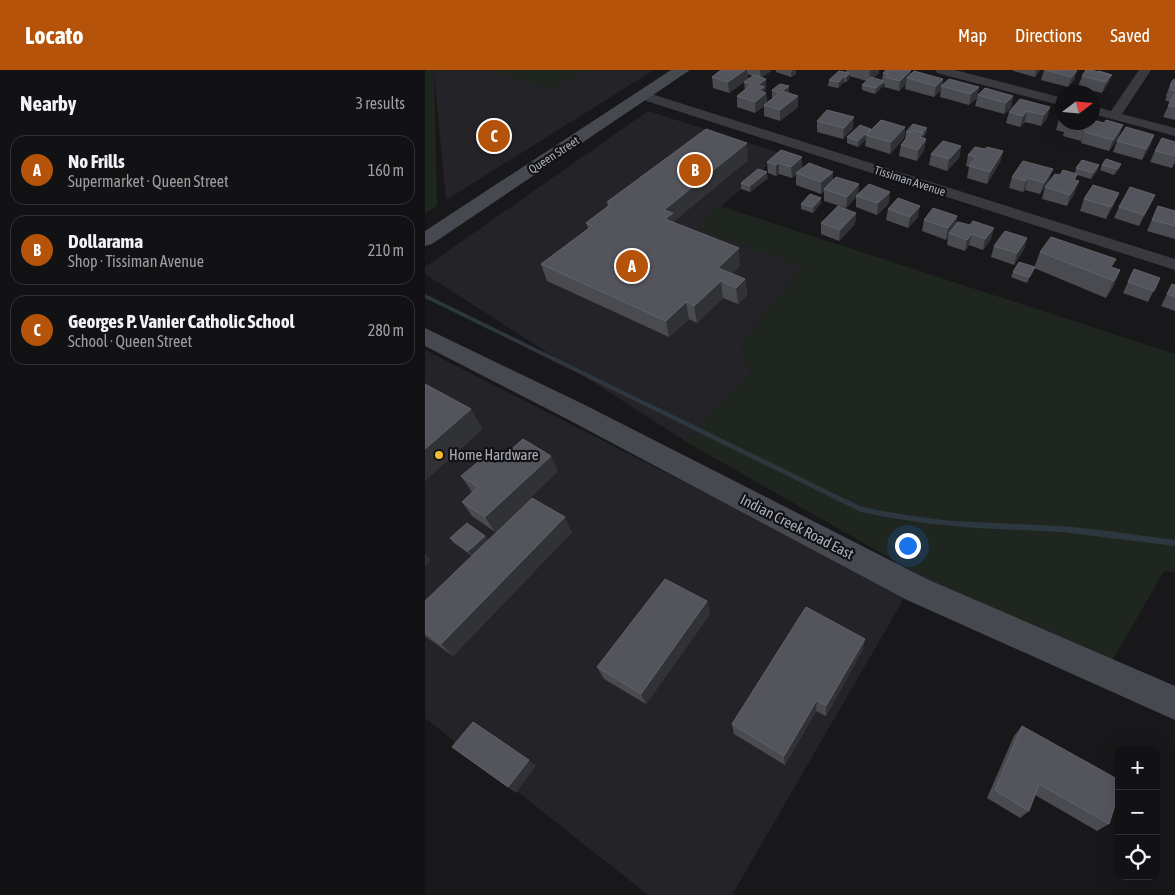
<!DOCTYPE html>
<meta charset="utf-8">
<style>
:root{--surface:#121214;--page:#1b1b1d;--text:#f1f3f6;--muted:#9c9ea0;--line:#313234;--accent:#b45309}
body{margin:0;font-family:"Asap Condensed",sans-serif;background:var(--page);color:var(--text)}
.controls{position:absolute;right:15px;bottom:15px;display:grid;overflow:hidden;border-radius:10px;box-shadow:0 5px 20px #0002}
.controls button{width:45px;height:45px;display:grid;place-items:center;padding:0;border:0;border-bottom:1px solid var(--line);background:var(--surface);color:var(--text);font:25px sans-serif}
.compass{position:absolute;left:630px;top:15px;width:45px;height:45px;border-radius:50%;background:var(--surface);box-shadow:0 5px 20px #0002;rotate:74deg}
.you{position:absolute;left:482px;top:475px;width:18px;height:18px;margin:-12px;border:4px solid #fff;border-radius:50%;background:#1a73e8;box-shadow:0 0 0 8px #1a73e833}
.badge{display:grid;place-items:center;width:32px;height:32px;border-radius:50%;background:var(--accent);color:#fff;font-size:16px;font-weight:700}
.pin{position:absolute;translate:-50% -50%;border:2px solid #fff;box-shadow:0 1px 5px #0006}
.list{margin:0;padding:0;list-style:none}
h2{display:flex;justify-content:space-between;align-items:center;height:65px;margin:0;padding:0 20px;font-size:21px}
h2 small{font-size:16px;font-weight:400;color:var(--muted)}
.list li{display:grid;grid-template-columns:32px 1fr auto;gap:15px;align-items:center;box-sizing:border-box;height:70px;margin:0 10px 10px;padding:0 10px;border:1px solid var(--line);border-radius:15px}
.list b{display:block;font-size:19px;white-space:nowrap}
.list p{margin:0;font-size:16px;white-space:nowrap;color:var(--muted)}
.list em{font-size:16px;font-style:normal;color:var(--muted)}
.icon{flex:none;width:28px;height:28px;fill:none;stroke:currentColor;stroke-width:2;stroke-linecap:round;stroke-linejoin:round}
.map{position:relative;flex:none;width:750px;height:825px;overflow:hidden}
header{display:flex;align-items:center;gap:30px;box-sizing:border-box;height:70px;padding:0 25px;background:var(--accent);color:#fff}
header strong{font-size:24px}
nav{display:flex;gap:28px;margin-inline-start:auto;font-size:18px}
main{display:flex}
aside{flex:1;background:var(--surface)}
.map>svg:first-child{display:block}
.built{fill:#242428}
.green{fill:#1e261f}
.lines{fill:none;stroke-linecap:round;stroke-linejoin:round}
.stream{fill:#2d373f;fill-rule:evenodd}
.minor{fill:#393a40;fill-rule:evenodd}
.secondary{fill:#474950;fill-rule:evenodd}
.wall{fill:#494b50;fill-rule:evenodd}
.shaded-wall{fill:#313236}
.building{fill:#54555c;stroke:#61636a}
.poi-dot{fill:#f8b832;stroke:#131316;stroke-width:2}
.labels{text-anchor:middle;stroke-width:4.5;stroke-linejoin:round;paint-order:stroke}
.far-street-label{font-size:12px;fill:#aaafbb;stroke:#131316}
.poi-label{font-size:15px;fill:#aaafbb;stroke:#131316;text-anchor:start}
.street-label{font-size:15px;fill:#aaafbb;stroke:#131316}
</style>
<header>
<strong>Locato</strong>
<nav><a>Map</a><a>Directions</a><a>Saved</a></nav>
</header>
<main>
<aside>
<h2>Nearby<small>3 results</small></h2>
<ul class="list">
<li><span class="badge">A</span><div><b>No Frills</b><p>Supermarket · Queen Street</p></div><em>160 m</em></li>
<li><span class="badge">B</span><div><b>Dollarama</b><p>Shop · Tissiman Avenue</p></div><em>210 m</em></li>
<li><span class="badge">C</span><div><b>Georges P. Vanier Catholic School</b><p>School · Queen Street</p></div><em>280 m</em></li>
</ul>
</aside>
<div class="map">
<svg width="750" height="825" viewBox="0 0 750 825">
<rect width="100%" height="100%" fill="#18181b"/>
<path class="built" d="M15,0H229L21,130L9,3Z
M223,41L356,83L273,157L377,197L316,274L326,305L260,371L0,204V197Z
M0,280L481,525L307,825H223L0,648Z"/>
<path class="green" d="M0,0H15L9,3L12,136L0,143Z
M67,0H161L125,21Z
M295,136L750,284V502L739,501L687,591L505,511L260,371L326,305L316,274L377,197L272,158Z"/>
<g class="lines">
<path class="stream" d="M0,224L437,437C467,443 497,448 528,451C564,453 600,454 636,456C674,459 712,465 750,470V476L637,462L551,458L506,454L460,447L436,442L0,228Z"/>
<path class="minor" d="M510,0H530L638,28V36L512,3Z
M714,0H726L697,44L750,58V66L668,44V36L686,41Z
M220,22L750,189V200L215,29L214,26L215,23Z"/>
<path class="secondary" d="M246,0H265L7,174L0,176V161Z
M0,258L160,335L504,510L750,616V650L482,530L142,349L0,276Z"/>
</g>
<path class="wall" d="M296,0H346V1L337,7L341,19L339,21V22L341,23L342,32L347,29V20L364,24L373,26V37L355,51L339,46V36L330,43L312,37V26L320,20L319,12L304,23L288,18L287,7ZM322,4L328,6L323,9Z
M351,0H371V4L366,7L351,2Z
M421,0H454V3L448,8L457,10L458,3L486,0L485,5L518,9L517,15L554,17L552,28L544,35L515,27L516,20L509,27L480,19L481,14L474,21L459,17L460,14H459L458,16L450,24L437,20V15L442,11L424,6V9L421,12H419L413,18L403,16L404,10L421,3Z
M588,0H615L610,7L588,1Z
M619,0H652L649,10L643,17L616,10Z
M657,6L685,10L677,23L653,17Z
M750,9V50L738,47L745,32L740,30L742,26H741L745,15Z
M553,25L588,26L586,37L579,44L550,36Z
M625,37L622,48L616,56L600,52L595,57L581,53L584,42Z
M638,44V52H665L664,55L694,66L684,81L656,73L657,68L656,71L638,66L639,62L631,60L634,49Z
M392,51L428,58L418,69L392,62Z
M480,57L479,68L465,84L440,76L441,69L433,77L422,73V67Z
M502,58L501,64L498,68L501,69L499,80L492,91L474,86L476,75L481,68H480L481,62Z
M729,65L725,76L717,90L688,82L692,71Z
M750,72V92L747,98L725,92L730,81Z
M536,76L534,88L522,101L504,95L506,84Z
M560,79L578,81L575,92L562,114L542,108L544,97L541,96L543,85Z
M356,80L377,98L408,102V110L434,114L433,124L464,133L452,145L431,137V127L421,138L399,131V121L396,124L371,115V104L367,108L354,104L351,106L343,103L342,92Z
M323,90L249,151L250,153L315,195L307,203L320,209L322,225L313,234L298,228L272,253L264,249L244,267L122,211L116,194L163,159L161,153L183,137L182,132Z
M696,94L694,99L689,105L675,100L677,95Z
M674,95L672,101L666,109L652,105L650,110V122L642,136L617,129L620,117L635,105L650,103L651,98Z
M587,107L624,110L615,124L600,120L598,122L584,118Z
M343,108L325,122L316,119V113Z
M730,125L714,156L689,148L694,137Z
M396,128V133L388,143L376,139V134Z
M659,129L689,134L681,149L655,141Z
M733,136L750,141V169L722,161Z
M463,139L493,147L483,158L461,150Z
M431,143L430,154L414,171L396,164V153Z
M532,146L531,155L566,169L558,180L544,175L540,181L522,175L523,166L521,170L497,161L499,150Z
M602,168L599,179L589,195L566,187L569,176Z
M615,182L688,198L695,200L688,217L681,228L609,198Z
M588,202H608L602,213L586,207Z
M735,208L723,232L698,223L703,212Z
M747,214L750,215V241L736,236Z
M70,394L133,401L70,462L47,446L37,432L47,422L36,406Z
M147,462L28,586L0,566V531L47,486L29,473L25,468L60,466L63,470Z
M282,531L285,544L221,634L179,609L172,597Z
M440,569L437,581L401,646L391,641L360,695L309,664L307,654Z
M597,656L684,754L672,761L610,725L604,741L595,748L562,728L589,666Z"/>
<path class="shaded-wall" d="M320,0H322L323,9L304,23L303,12Z
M335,0H346V1L336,8Z
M368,0H371V4L366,7V2Z
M446,0H454V3L444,12L445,1Z
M486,0L485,9L482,8L481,14L474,21L475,11Z
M611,0H615L610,7Z
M652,0L649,10L643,17L647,7Z
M424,3V9L421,12V7Z
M686,5H687L685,10L677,23L681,12Z
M419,6V12L413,18L414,12Z
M341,9V19L339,21L340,24L341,23L342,34L339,35V36L330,43V32L333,15Z
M518,9L516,20L509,27L511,16Z
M459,11L458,16L450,24L451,18Z
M364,16V27L357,21Z
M554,17L552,28L544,35L546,24Z
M373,26V37L355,51V40Z
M588,26L586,37L579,44L581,33Z
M625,37L622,48L616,56L619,45Z
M602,41L600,52L595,57L598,46Z
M429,47L428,58L418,69L419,58Z
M664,52H665L663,59L659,62L656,71L659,60Z
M698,55L694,66L684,81L688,70Z
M480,57L479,68L465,84L466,72Z
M502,58L501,64L498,67L497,74L495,66Z
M446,59V64L441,65V69L433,77V71Z
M729,65L725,76L717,90L721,79Z
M501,69L499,80L492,91L493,80Z
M322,73L323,90L249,151L251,160L240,149L239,140Z
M536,76L534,88L522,101L524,89Z
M578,81L575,92L562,114L565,102Z
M377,87V99L367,108L366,97Z
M354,93V104L351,106V95Z
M696,94L694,99L689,105L692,99Z
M674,95L672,101L666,109L668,103Z
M628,99L624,110L615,124L619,113Z
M342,102L343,108L325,122V116Z
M408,102V113L399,119V121L396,124V112Z
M603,108L600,120L598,122L601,111Z
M654,111L650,122L642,136L645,125Z
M434,114L433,125L431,126V127L421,138L422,127Z
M465,122L464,133L452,145L453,133Z
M694,123L689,134L681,149L686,137Z
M730,125L725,136L714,156L719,145Z
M396,128V133L388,143V137Z
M495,136L493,147L483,158L485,147Z
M431,143L430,154L414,171L415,160Z
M532,146L530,158L524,163L523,166L521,170L523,158Z
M569,158L566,169L558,180L560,169Z
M547,164L544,175L540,181L542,170Z
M602,168L599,179L589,195L592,183Z
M314,178L315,195L297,212L296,211L298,228L272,253L269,236L293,198Z
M610,197L608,202L602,213L604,207Z
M695,200L688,217L681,228L689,211Z
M320,209L322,225L313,234L311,218Z
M261,232L264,249L244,267L241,251Z
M46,339L58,359L0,411V379Z
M126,386L133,401L70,462L60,447Z
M140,447L147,462L28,586L16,574Z
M60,466L64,471L47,486L43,481Z
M0,484L6,490L0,496Z
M282,531L285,544L221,634L216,624Z
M440,569L437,581L401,646V636Z
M392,630L391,641L360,695L359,686Z
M104,690L111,696L91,723L83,717Z"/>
<path class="building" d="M296,0H320L303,12L287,7Z
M461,0H486L475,11L460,7L463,4L458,3Z
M621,0H652L647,7Z
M661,0H666L686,5L681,12L657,6Z
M414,1L424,3L421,7L419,6L414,12L404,10Z
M489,1L518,9L511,16L482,8Z
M674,1L687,5L685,7L686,5L673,2Z
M329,5L341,9L333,15L339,17L334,20L341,23L330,32L312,26L327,14L319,12Z
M446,7L459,11L451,18L437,15Z
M524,9L554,17L546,24L516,16Z
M750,9V21L745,19L747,15H745L748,10Z
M355,14L364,16L357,21L373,26L355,40L339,35L355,23L347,20Z
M560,18L588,26L581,33L553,25Z
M750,23V37L743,36Z
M595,29L625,37L619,45L602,41L598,46L584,42Z
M402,40L429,47L419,58L392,51Z
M638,44V50L634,49Z
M456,50L480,57L466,72L441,65Z
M668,50L679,53L681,50L698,55L688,70L659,62L666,52H668Z
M642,52H664L659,60L641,55Z
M488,54L502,58L498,62L488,60L485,63L481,62Z
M435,55L446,59L433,71L422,67Z
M701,57L729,65L721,79L692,71Z
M281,59L322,73L239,140L248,143L240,149L314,178L293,198L320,209L311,218L296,211L269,236L261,232L241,251L116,194L167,156L161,153L186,134L182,132Z
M488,60L499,63L495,67L501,69L493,80L476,75Z
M737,68L750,72V86L730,81Z
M518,71L536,76L524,89L506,84Z
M550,77L560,79L562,77L578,81L565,102L544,96L551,87L543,85Z
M356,80L377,87L366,97L354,93L351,95L342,92Z
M681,89L696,94L692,99L677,95Z
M657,90L674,95L668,103L651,98Z
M598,91L628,99L619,113L603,108L601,111L587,107Z
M384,93L408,102L396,112L371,103Z
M333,99L342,102L325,116L316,113Z
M638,100L652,104L649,110L654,111L645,125L620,117L630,104L635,105Z
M411,107L434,114L422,127L399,119Z
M444,114L465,122L453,133L431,126Z
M668,115L694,123L686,137L659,129Z
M705,117L730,125L719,145L694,137Z
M385,124L396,128L388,137L376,134Z
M473,128L495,136L485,147L463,139Z
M413,136L431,143L415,160L396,153Z
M733,136L750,141V156L727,150Z
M508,138L532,146L523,158L499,150Z
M548,151L569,158L560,169L547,164L542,170L524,163L533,152L545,155Z
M580,161L602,168L592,183L569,176Z
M626,167L691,189L686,197L695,200L689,211L615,182Z
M594,192L610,197L604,207L588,202Z
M709,199L735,208L729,221L703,212Z
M747,214L750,215V227L742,224Z
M0,314L46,339L0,379Z
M98,369L126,386L60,447L37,432L53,417L36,406L59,387L70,394Z
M107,428L140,447L16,574L0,562V531Z
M42,453L60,466L43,481L25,468Z
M240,509L282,531L216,624L172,597Z
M381,537L440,569L401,636L392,630L359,686L307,654Z
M48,652L104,690L83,717L27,677Z
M597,656L694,710V723L684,754L614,714L604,741L570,720Z"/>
<circle class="poi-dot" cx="14" cy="385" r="5"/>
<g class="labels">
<g class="far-street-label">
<text transform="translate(129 85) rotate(-33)" y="4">Queen Street</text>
<text transform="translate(485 111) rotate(18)" y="4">Tissiman Avenue</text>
</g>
<g class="poi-label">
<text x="24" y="390">Home Hardware</text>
</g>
<g class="street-label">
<text transform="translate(372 457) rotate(27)" y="5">Indian Creek Road East</text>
</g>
</g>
</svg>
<div class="controls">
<button>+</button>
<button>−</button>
<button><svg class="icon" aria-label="locate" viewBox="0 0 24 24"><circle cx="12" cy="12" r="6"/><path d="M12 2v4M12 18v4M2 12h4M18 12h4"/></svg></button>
</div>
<svg class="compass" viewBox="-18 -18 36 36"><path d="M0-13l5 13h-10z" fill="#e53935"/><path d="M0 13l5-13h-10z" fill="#9c9ea0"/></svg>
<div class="you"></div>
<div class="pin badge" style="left:207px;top:196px">A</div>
<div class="pin badge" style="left:270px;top:100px">B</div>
<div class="pin badge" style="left:69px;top:66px">C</div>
</div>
</main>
